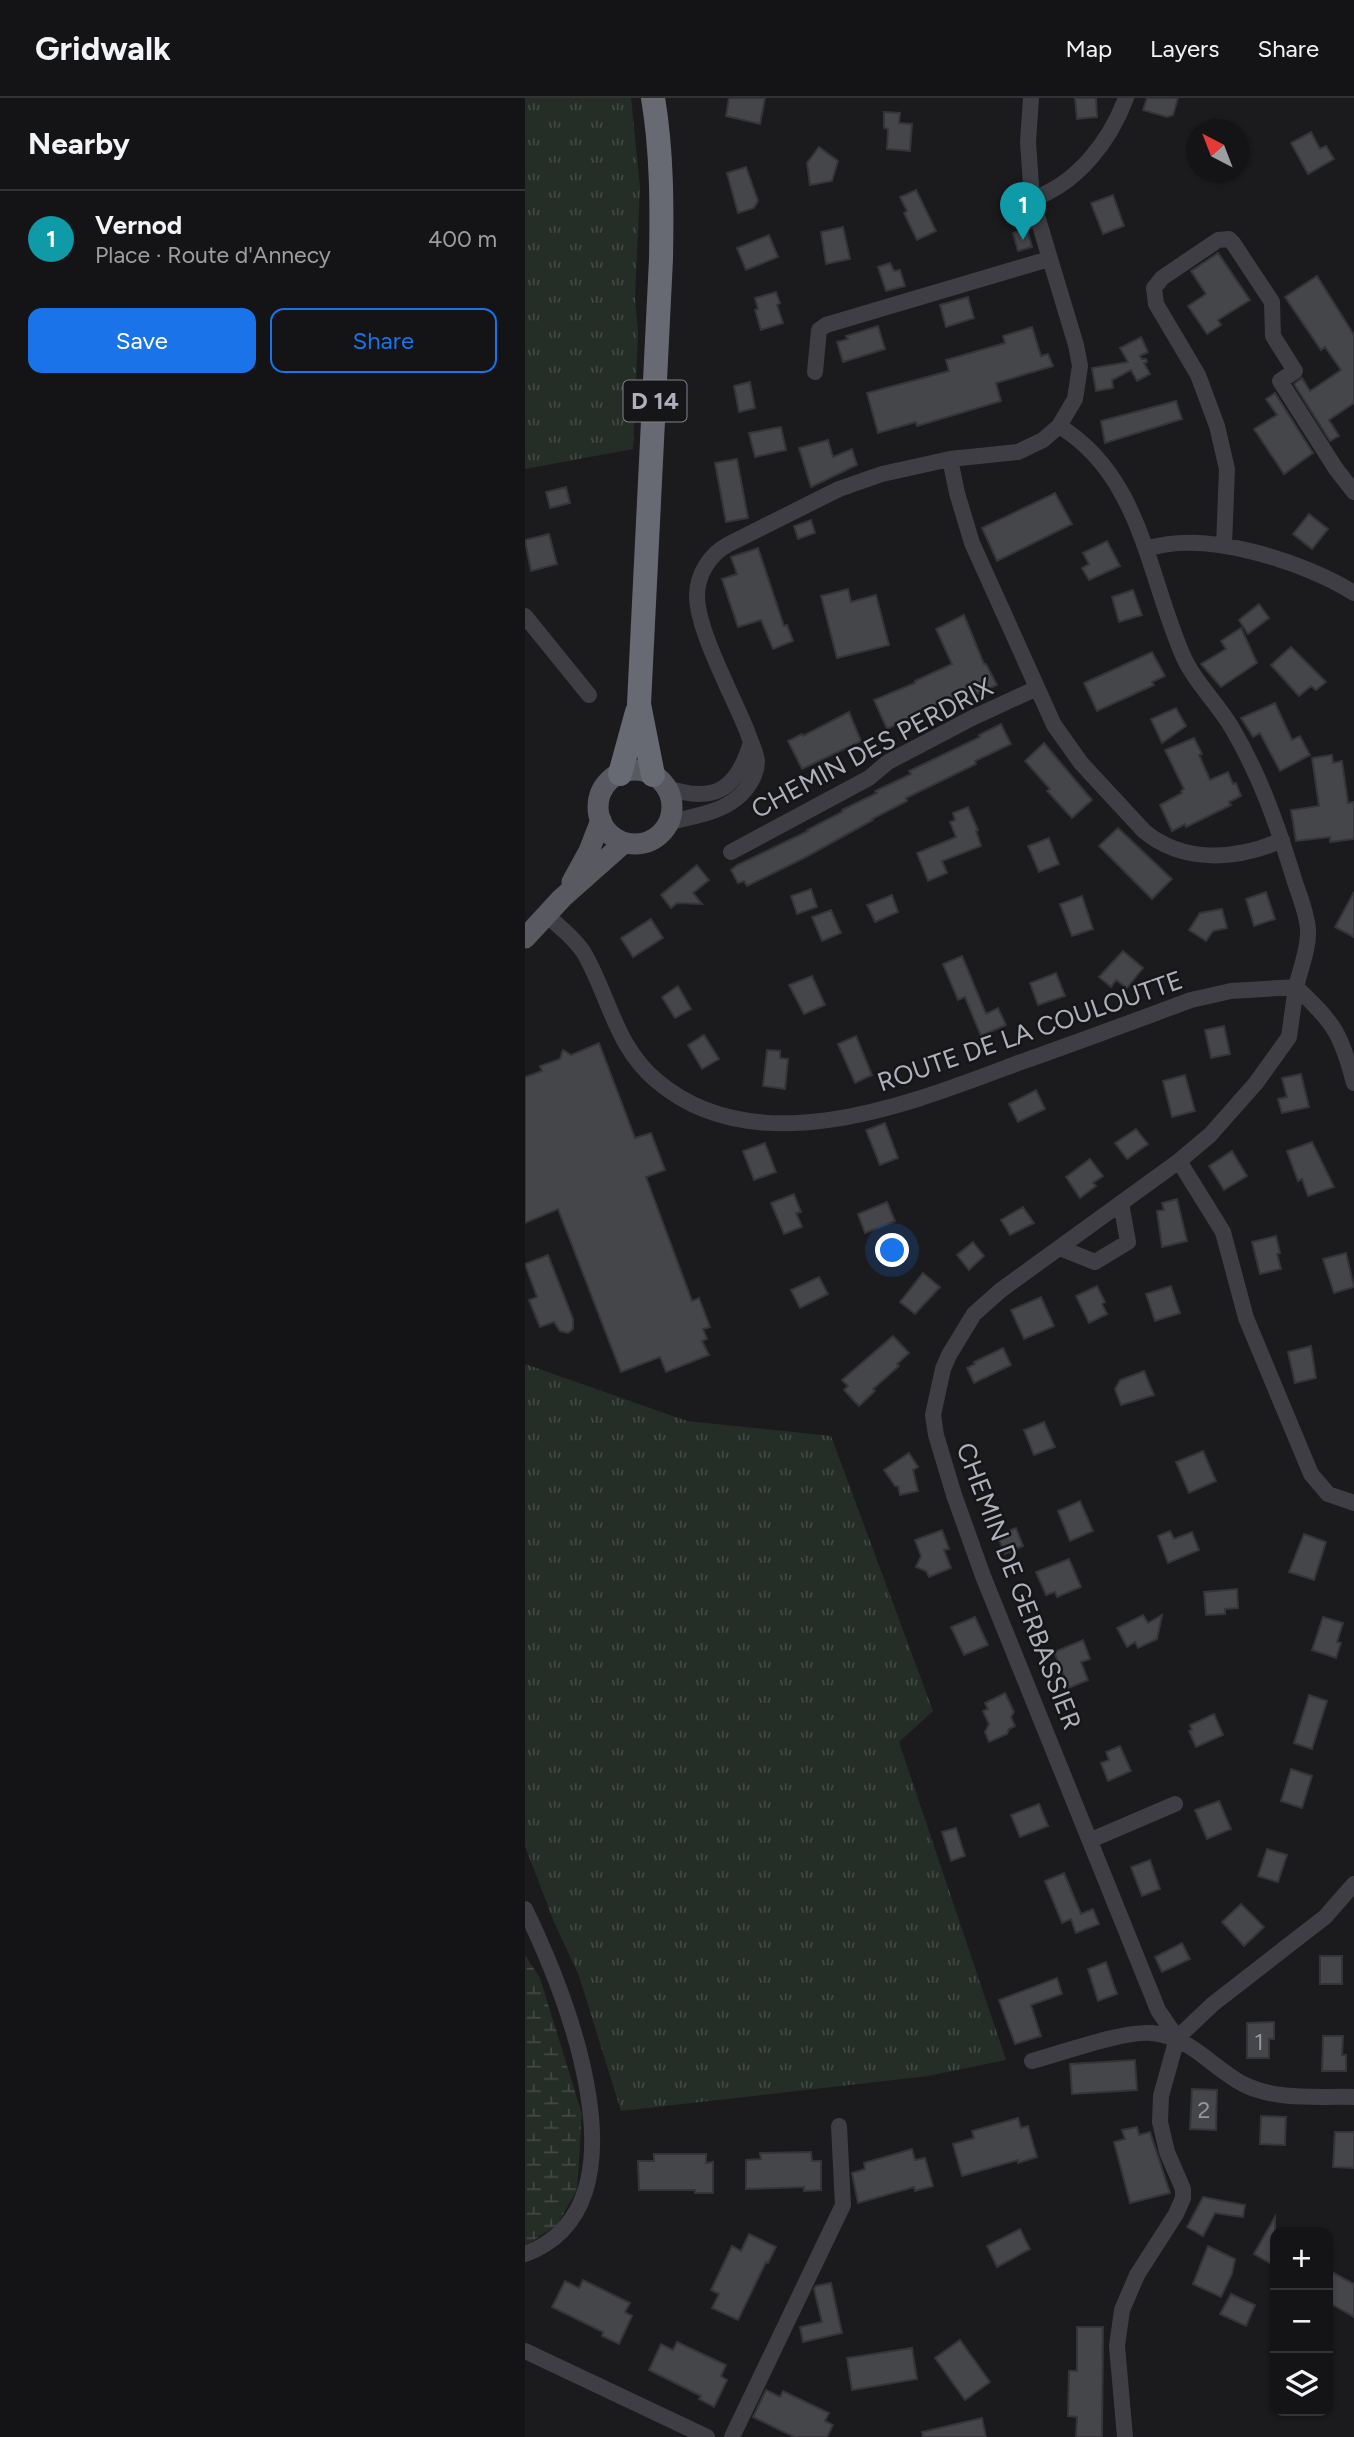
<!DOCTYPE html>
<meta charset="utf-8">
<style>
:root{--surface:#141416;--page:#212123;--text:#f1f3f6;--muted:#9d9ea1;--line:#333335;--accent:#1a73e8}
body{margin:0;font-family:Figtree,sans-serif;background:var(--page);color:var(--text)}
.controls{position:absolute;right:21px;bottom:21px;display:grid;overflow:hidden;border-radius:14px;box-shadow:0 2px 5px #0004}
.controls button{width:63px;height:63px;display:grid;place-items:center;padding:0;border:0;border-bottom:2px solid var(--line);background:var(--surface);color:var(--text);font:35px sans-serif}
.compass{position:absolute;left:661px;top:21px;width:63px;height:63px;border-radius:50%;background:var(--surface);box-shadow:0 2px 5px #0004;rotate:318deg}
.you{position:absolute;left:368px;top:1153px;width:24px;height:24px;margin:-18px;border:5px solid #fff;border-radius:50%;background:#1a73e8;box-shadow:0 0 0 10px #1a73e833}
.badge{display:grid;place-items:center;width:46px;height:46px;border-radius:50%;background:var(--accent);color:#fff;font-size:23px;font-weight:700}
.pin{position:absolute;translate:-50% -58px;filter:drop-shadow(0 2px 4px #0008)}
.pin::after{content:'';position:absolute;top:37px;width:24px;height:21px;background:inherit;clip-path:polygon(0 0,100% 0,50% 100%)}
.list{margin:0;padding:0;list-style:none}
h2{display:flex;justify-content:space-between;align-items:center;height:91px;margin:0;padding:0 28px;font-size:30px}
h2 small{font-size:23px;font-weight:400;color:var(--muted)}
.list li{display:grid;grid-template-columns:46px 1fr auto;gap:21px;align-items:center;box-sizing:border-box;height:98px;padding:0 28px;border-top:2px solid var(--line)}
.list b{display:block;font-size:26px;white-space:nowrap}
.list p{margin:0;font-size:23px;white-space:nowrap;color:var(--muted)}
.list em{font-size:23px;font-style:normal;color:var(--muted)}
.actions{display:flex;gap:14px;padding:21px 28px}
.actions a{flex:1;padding:16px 0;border:2px solid var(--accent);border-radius:14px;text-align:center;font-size:24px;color:var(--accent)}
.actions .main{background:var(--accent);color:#fff}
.icon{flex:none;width:38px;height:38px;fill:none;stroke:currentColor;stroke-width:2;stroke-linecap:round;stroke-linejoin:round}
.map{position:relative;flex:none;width:829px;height:2339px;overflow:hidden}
header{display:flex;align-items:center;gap:42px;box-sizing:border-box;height:98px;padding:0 35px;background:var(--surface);border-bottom:2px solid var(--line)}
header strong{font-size:33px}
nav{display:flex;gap:38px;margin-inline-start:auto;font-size:24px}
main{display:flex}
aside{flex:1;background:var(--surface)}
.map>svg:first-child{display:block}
.grass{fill:url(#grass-tufts)}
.wetland{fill:url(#wetland-marsh)}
.building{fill:#45464a;stroke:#353539;stroke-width:2}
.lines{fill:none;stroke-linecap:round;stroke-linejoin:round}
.minor{stroke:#3e3e44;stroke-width:16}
.major{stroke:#585961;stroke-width:21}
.highway{stroke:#686a73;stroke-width:24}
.labels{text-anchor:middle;stroke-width:5;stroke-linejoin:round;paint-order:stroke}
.number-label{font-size:23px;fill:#9496a0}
.shield{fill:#161618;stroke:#80828b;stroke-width:2}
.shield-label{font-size:24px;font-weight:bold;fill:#aeb1bc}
.street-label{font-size:26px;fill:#aeb1bc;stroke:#161618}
</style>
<header>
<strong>Gridwalk</strong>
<nav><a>Map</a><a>Layers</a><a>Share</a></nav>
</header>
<main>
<aside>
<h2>Nearby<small></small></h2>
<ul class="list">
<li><span class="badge" style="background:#0f9aa8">1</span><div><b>Vernod</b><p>Place · Route d'Annecy</p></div><em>400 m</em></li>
</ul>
<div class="actions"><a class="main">Save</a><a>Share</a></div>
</aside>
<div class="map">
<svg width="829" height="2339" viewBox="0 0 829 2339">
<defs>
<pattern id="grass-tufts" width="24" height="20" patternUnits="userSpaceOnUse" patternTransform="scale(1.75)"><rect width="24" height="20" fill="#252d27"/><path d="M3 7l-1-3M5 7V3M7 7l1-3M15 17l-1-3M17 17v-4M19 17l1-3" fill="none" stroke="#424944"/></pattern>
<pattern id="wetland-marsh" width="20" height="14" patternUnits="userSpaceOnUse" patternTransform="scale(1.75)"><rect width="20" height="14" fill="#252d27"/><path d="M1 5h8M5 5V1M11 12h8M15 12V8" fill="none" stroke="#424944"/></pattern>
</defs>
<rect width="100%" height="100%" fill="#1b1b1d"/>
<path class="grass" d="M0,0H106L115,89L110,200L113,235L108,351L0,371Z
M0,1266L162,1323L306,1338L408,1613L374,1644L481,1962L403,1978L96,2013L54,1878L29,1824L0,1748Z"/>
<path class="wetland" d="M0,1857L15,1880L57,2016L52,2092L32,2127L0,2148Z"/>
<path class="building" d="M204,0H240L235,26L201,18Z
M550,0H571L572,19L552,21Z
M622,0H653L648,17L642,19L618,12Z
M359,14L375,15L374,25L387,26L385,53L362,51L363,31L359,30Z
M786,34L795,51L801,48L809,61L783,76L766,45Z
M294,49L313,63L307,83L285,87L282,65Z
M221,69L233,103L229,110L213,115L202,75Z
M391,92L411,133L392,142L379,115L382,113L375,99Z
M588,97L599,128L578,136L566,105Z
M318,129L325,161L301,166L296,134Z
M502,131L507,149L493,153L488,135Z
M244,137L253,159L221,172L212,150Z
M693,155L725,202L693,222L696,227L682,236L663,208L681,196L666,173Z
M365,165L369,173L375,172L380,188L361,193L353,169Z
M792,178L829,237V305L804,322L814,338L805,343L769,286L777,280L785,293L816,272L800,249L796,252L760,199Z
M251,194L255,205L252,207L258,225L236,232L230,212L233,211L230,200Z
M443,199L449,220L421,229L415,207Z
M353,228L360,251L318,264L312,244L323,241L321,238Z
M507,229L516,258L523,256L528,268L471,285L476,303L392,328L391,324L353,335L342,295L424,273L421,262L480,245L478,238Z
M616,239L623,254L615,258L617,261H621L622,264L619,265L625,276L612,283L606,272L587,282L588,290L571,293L567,270L603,264L595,250Z
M225,284L230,310L214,314L209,288Z
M750,295L788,355L759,376L729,331L752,317L741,301Z
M651,303L657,321L580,345L576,323Z
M256,329L261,352L230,359L224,335Z
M303,342L308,359L327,351L332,367L286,389L274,350Z
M212,361L223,420L201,424L190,365Z
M41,389L45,405L25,410L21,394Z
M530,395L547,426L472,463L457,430Z
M784,416L803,431L787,451L768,436Z
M286,422L290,435L273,441L269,428Z
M24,436L32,466L6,473L0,442Z
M582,443L595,468L564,482L557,470L564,466L558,455Z
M233,450L259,528L262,527L268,543L248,551L236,522L213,529L197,481L212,476L206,459Z
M323,491L326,504L351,497L364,547L312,560L296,498Z
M608,492L617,517L594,524L587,499Z
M734,506L744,520L723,536L714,522Z
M439,517L459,566H461L472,587L443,600L440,594L362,631L349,602L390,585V583L427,566L411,531Z
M716,530L732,565L696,589L676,566L701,551L696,543Z
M766,549L801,584L791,592L786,588L774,598L746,567Z
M627,554L640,578L627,584L629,587L572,613L559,585Z
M750,605L767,642L775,638L785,657L755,673L735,635L728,639L716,620Z
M651,610L661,628L637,645L626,621Z
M324,614L336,643L277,671L263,643L277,636L278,638Z
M476,626L486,646L450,663L451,666L381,700L382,703L347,721L348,722L279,760L222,788L219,783L213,785L206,772L212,767L283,733L282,732L317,714V712L352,695L350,693L386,676L384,673L455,639L454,637Z
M669,640L677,656L674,657L685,682L703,674L708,686L711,685L716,698L704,704L706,707L661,729L660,726L647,733L635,707L657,695L656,693L659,691L640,652Z
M519,645L567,702L547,720L522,693L525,691L500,663Z
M807,657L808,665L817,663L823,705L829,704V741L805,744V739L771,743L766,712L794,708L787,660Z
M443,709L453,732L451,733L456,748L417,763L422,775L403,783L392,755L431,739L425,724L430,722L428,715Z
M593,730L647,781L627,801L574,748Z
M524,740L534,766L514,774L503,748Z
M172,767L184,782L168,795L177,806L152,805L146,810L136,797Z
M286,791L292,809L272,816L266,798Z
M741,794L750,821L729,828L721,801Z
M829,794V839L810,829Z
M367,797L373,814L350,824L342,807Z
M557,798L568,831L547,838L535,806Z
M697,811L702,830L688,833L681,843L664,832L675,815Z
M306,812L316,835L297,843L287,819Z
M126,821L138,840L108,859L96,840Z
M598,853L618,870L602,890L591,882L586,889L574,879Z
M437,858L461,916L473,910L481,927L456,938L440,899L433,902L418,866Z
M531,875L540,898L513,907L505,885Z
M287,878L300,907L279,916L264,887Z
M153,888L166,911L150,920L137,899Z
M699,928L705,956L686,960L680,932Z
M179,937L194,961L177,971L163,947Z
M331,938L347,977L330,985L313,946Z
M74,945L110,1040L126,1035L140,1072L121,1079L167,1203L174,1200L185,1229L178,1231L182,1241L177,1243L184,1257L141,1274L135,1259L96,1274L33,1111L0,1125V979L17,973L15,968L35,961L38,952L46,957Z
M242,952L255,953V960L263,961L260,991L238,988Z
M776,976L784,1009L757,1015L753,1001L762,999L757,980Z
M660,977L670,1013L647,1019L638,983Z
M511,992L520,1011L493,1024L484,1006Z
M360,1025L373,1060L355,1067L341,1032Z
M611,1031L623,1046L602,1061L590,1045Z
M787,1044L809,1089L783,1098L777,1081L773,1083L762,1053Z
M240,1045L251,1074L229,1082L218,1053Z
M707,1053L722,1078L699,1092L684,1068Z
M565,1061L578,1078L568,1085L571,1088L555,1100L541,1079Z
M269,1096L276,1114L271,1115L277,1129L259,1136L246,1105Z
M652,1101L662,1143L637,1149L632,1113L639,1112L637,1105Z
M362,1104L370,1123L340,1135L333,1116Z
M498,1109L509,1125L485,1137L476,1122Z
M751,1138L755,1155L752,1156L756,1171L735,1176L727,1144Z
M448,1144L459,1158L444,1172L432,1157Z
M821,1155L829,1189L809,1195L798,1161Z
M23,1157L48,1221V1231L43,1235L35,1233L29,1224L15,1229L4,1202L12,1199L0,1166Z
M398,1175L415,1189L390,1216L375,1204Z
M294,1179L303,1196L275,1210L266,1192Z
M572,1188L580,1204L577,1206L582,1216L564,1225L551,1198Z
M646,1188L655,1215L630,1223L621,1196Z
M516,1199L529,1228L499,1241L486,1212Z
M368,1238L384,1255L372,1266L374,1268L348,1291L350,1293L334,1308L319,1292L323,1288L317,1282Z
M786,1248L791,1280L770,1285L763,1254Z
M478,1250L486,1267L449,1285L442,1270L450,1266L449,1264Z
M619,1273L629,1297L596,1307L590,1291L595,1282Z
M519,1324L530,1349L509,1357L499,1332Z
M678,1353L691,1383L664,1395L651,1364Z
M384,1355L393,1369L388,1372L393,1393L375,1397L373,1388H370L359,1372Z
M555,1403L568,1433L545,1443L533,1413Z
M491,1430L498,1448L480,1456L472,1437Z
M417,1432L424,1451L419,1452L426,1470L404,1479L401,1473L391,1469L396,1458L390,1442Z
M645,1433L649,1441L667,1434L674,1452L643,1465L633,1438Z
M779,1436L801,1444L789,1482L764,1474Z
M544,1461L556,1489L532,1499L530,1494L521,1497L511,1474Z
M712,1491L713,1510L700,1511V1516L681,1517L679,1494Z
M618,1517L623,1525L637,1517L632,1541L613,1550L610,1544L602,1549L592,1530Z
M450,1519L463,1547L439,1557L426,1529Z
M798,1519L818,1525L812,1544L816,1545L811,1560L787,1552Z
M558,1542L565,1561L556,1564L563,1582L544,1590L529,1554Z
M480,1595L489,1614L486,1619L490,1628L484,1631L482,1636L464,1644L460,1634L464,1626L458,1613L463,1611L460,1605Z
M784,1597L802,1603L787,1651L769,1645Z
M689,1616L698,1637L671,1649L664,1633L667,1632L665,1627Z
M595,1648L606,1673L583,1683L576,1665L584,1662L581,1654Z
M766,1671L787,1678L777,1710L756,1703Z
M694,1703L706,1731L682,1741L670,1712Z
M514,1706L523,1728L495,1739L486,1717Z
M431,1730L440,1758L426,1763L417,1734Z
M742,1751L762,1757L753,1784L733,1778Z
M625,1762L635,1791L617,1798L606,1769Z
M539,1775L556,1816L568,1811L574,1826L551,1835L546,1821L537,1825L520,1783Z
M716,1806L739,1829L719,1848L697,1824Z
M657,1845L665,1861L637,1874L630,1859Z
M795,1858H817V1886H795Z
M581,1864L592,1896L573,1903L563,1871Z
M532,1880L537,1896L506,1907L516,1938L490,1946L474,1902Z
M749,1924V1941H744V1960H722V1925Z
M798,1938H818L817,1957H821V1973H797Z
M610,1962L612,1992L547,1996L545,1966Z
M667,1991L692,1992L691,2032L665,2031Z
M736,2018L761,2019L760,2047L735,2046Z
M493,2020L496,2030L503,2028L512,2059L493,2065V2062L437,2078L428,2046L449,2040L447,2033Z
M612,2029L614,2037L625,2034L645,2095L605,2105L589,2044L600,2041L597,2032Z
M810,2034H829V2070L808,2069Z
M387,2051L390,2062L400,2060L408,2088L390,2093L389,2089L333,2105L327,2075L340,2071L339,2065Z
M286,2054L287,2063H296V2092L279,2093V2089L221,2091V2062L236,2061L235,2055Z
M129,2056H181V2065L188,2064V2095H170V2092H114L113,2063H129Z
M678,2099L720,2107L718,2119L690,2115L678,2138L662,2129Z
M750,2119V2168L729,2156Z
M495,2131L505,2151L472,2169L462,2148Z
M224,2136L251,2149L243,2165L241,2164L213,2222L187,2210L194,2196L186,2192L207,2148L216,2153Z
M683,2148L710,2161L707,2176L696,2199L668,2186Z
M803,2172L829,2186V2219L803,2204Z
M58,2182L105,2205L100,2214L107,2218L94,2246L77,2238L78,2234L27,2209L40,2183L54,2190Z
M306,2185L317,2235L278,2244L275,2229L297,2224L289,2191L291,2188Z
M706,2196L730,2207L721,2228L695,2216Z
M552,2229H578L577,2339H551L552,2319L543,2318L544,2273H552Z
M435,2242L465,2284L440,2302L410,2260Z
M152,2244L201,2267L196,2278L202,2282L189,2309L174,2301L176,2298L124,2272L136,2246L148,2252Z
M387,2250L392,2281L327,2292L322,2260Z
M241,2292L255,2299L258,2293L304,2315L300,2323L308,2327L302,2339H269L228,2319Z
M457,2320L461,2339H398L397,2334Z"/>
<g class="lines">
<path class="minor" d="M507,101C552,86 585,43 601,0
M290,274L294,232L301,227L524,161
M534,328C617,378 623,480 659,560C669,583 693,606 707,630C735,677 753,729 769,781C774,797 782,815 783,832C784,850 775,872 771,889C809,925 816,935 829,985
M425,361L432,395L447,445L529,627L556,665L619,733C658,766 713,762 757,742
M699,448L702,371L692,328L673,277L631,206L629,190L637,180L693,142L704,141L708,145L747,204L748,238L770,273L755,283L811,371L829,394
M622,451C680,431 779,464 829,495
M0,518L64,597
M140,689C188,706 212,693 226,644
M143,725C166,718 193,716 212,700C223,691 232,677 232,663C231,653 225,643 222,633C208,598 172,532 172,498C172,476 185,456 204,446L314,391L357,376L425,361L493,354L518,342L534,328L550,301L555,268L551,247L507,101L503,44L506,0
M206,754L344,680L363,664L447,620L512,590
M22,817C34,829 50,840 59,855C85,900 90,948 132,983C233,1069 389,1004 496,964C553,944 609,923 666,902L706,893L771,889L764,939L731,985L685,1037L654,1063L476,1192L449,1216L424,1257L418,1271L408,1317L411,1337L429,1397L458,1478L633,1912L652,1940
M654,1063L698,1134L721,1220L786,1376L803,1396L829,1405
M535,1150L570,1164L603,1144L596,1105
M566,1742L650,1706
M0,1811C41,1896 128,2109 0,2156
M507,1963C537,1955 597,1933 626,1935C665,1938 686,1969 718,1986C752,2003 793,1998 829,1999
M0,2253L182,2339
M207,2339L318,2107L314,2028
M600,2339L592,2248L597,2212L612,2177L651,2116L658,2100V2091L642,2054L635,2024L636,1998L652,1940L688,1906L800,1819L829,1786"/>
<path class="major" d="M73 709a37 37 0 1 1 74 0a37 37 0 1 1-74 0Z
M47,784L64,753L76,722
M0,840L37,800L99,745"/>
<path class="highway" d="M95,676L112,614
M128,677L114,606L136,161C137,108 137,53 128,0"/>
</g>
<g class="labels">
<g class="number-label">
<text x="734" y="1952">1</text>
<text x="679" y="2020">2</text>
</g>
<rect class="shield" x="98.5" y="282.5" width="63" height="41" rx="5"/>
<g class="shield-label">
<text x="130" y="311">D 14</text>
</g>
<g class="street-label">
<text transform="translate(347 650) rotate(-28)" y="9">CHEMIN DES PERDRIX</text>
<text transform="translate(505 933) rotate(-19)" y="9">ROUTE DE LA COULOUTTE</text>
<text transform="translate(494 1488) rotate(69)" y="9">CHEMIN DE GERBASSIER</text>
</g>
</g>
</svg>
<div class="controls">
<button>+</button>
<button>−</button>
<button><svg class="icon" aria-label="layers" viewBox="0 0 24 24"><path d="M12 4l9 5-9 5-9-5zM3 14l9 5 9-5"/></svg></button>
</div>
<svg class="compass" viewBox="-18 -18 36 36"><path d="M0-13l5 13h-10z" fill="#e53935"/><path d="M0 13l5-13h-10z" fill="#9d9ea1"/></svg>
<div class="you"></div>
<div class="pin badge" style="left:498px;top:142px;background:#0f9aa8">1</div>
</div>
</main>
